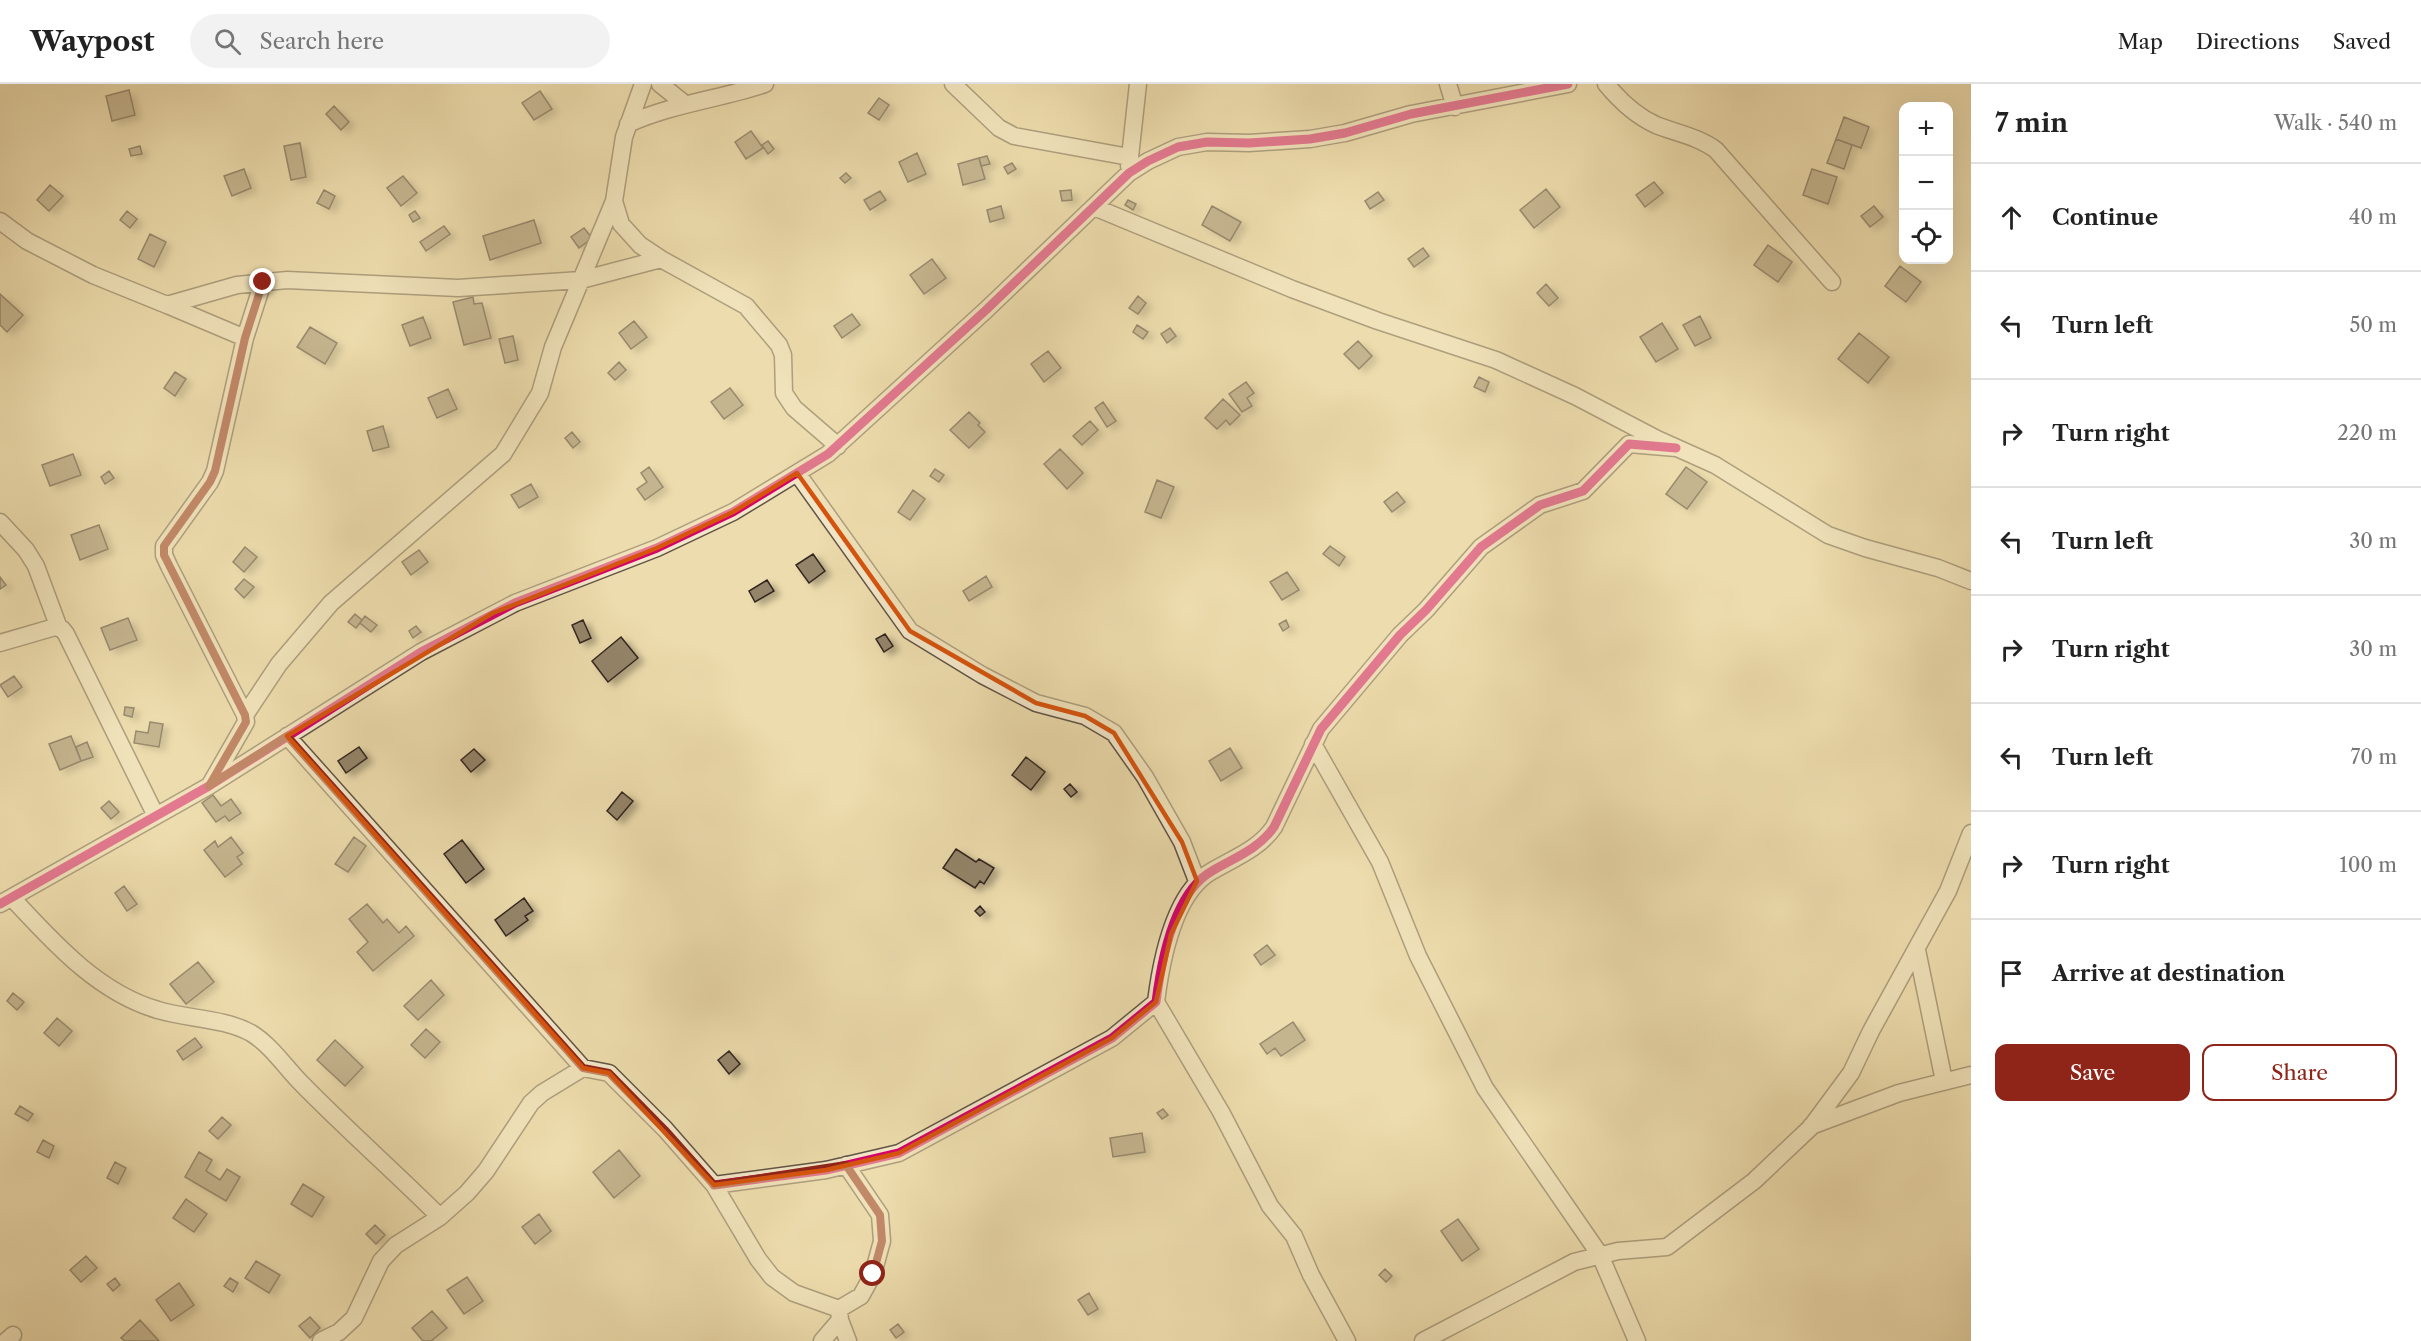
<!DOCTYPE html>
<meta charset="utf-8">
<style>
:root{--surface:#fff;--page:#f2f2f2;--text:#222;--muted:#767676;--line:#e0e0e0;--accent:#8f2418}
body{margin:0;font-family:"Libre Caslon Text",serif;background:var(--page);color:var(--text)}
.controls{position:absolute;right:18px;top:18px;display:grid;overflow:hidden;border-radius:12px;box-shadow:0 6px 24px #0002}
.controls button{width:54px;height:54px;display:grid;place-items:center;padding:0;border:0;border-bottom:2px solid var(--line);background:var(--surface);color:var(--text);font:30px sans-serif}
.stop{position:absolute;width:18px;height:18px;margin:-14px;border:4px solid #8f2418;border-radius:50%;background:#fff}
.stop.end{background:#8f2418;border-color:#fff;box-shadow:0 2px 6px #0008}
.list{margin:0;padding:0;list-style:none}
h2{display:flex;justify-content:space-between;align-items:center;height:78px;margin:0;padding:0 24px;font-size:26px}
h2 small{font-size:20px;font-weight:400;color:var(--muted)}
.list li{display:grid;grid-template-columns:39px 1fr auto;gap:18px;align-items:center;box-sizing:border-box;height:108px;padding:0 24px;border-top:2px solid var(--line)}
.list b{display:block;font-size:22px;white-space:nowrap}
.list em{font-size:20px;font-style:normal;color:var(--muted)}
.actions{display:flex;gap:12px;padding:18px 24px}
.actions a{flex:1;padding:14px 0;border:2px solid var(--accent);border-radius:12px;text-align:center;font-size:21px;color:var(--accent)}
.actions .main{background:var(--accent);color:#fff}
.icon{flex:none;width:33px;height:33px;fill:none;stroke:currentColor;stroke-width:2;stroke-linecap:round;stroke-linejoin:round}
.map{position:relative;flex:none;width:1971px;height:1257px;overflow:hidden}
header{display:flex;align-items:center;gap:36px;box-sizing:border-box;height:84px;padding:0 30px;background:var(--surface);border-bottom:2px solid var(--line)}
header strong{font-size:28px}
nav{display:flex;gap:33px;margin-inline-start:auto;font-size:21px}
.search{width:420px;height:54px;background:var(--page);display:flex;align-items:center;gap:15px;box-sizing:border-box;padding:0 21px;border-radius:33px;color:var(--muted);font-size:22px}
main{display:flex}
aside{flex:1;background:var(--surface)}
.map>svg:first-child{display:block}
.building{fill:#94856a;stroke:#332621;stroke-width:1.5;filter:url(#shadow)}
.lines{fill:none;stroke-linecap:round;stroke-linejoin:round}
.street-casing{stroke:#625444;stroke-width:19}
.street{stroke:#f3e8ca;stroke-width:16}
.cycleway-casing{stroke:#f3e8ca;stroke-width:13}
.cycleway{stroke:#d6006c;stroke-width:9}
.route{stroke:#8f2418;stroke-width:8}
.marked{fill:none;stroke:#d6540e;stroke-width:4.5;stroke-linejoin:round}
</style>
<header>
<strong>Waypost</strong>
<div class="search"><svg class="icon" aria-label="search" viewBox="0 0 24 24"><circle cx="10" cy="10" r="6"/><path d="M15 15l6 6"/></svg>Search here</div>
<nav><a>Map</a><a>Directions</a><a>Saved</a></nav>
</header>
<main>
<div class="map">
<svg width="1971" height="1257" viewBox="0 0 1971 1257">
<defs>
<filter id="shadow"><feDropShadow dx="6" dy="4" stdDeviation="3" flood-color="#0004"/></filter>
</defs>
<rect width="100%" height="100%" fill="#eddcad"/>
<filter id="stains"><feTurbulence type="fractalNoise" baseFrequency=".00333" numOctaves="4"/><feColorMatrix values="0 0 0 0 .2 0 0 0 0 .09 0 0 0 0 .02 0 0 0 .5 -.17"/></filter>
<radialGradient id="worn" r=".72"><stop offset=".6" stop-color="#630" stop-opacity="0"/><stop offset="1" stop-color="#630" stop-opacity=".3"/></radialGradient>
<path class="building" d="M129,6L135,31L112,37L106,12Z
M540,7L552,25L534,36L522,19Z
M879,14L889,21L879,36L868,29Z
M334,22L349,38L341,46L326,30Z
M1844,33L1869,43L1861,64L1836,55Z
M751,47L763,64L746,75L735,58Z
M1836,55L1852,61L1844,85L1827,79Z
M768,57L774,65L768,70L762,61Z
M300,59L306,93L291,96L284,62Z
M140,62L142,70L131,72L129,65Z
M917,69L926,90L908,98L899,78Z
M987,72L990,80L981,82L979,74Z
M979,74L985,95L963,101L958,80Z
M1012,79L1016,85L1008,90L1004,83Z
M244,85L251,104L232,112L224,92Z
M1812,85L1837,93L1828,120L1803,111Z
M846,89L851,94L845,99L840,94Z
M403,92L417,109L401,122L387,104Z
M1654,98L1663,109L1645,123L1636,111Z
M50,101L63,112L49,127L37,116Z
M1546,105L1560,123L1534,144L1520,126Z
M324,106L335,112L329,125L317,119Z
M1071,106L1072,116L1062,117L1060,107Z
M880,107L886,116L870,126L864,116Z
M1378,108L1384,116L1370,125L1365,117Z
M1128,116L1136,120L1133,126L1125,121Z
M1001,122L1004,134L990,138L987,126Z
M1212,122L1241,138L1230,157L1202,141Z
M1874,122L1883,133L1870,143L1861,132Z
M127,127L137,135L130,144L120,136Z
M415,127L420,134L413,138L409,131Z
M534,136L541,159L490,176L483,152Z
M444,142L450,150L426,167L420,158Z
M584,144L592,154L579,164L571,153Z
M150,150L166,158L154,183L138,175Z
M1768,161L1792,178L1778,198L1754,181Z
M1423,164L1429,172L1414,183L1408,175Z
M932,175L946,194L924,210L910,191Z
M1900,182L1921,198L1906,218L1885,202Z
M1546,200L1558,214L1549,222L1537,209Z
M0,210L23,231L7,248L0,241Z
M1138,212L1146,219L1138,230L1129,224Z
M473,213L474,220L482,219L491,254L464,261L453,218Z
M852,230L860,241L842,254L834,242Z
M1700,232L1711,254L1695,262L1683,241Z
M423,233L431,254L410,262L402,241Z
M634,237L647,253L631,265L619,249Z
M1662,239L1678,265L1656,278L1640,253Z
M1137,241L1148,248L1143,255L1133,248Z
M310,243L337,259L325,280L297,263Z
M1170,244L1176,252L1167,259L1161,250Z
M1859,249L1889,273L1868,299L1838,275Z
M513,252L518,276L505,279L499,255Z
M1358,257L1372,272L1359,285L1344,270Z
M1048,267L1061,284L1044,298L1031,280Z
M619,278L626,286L615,296L608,289Z
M175,288L186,295L175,312L164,304Z
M1479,293L1489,298L1485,308L1474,303Z
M1246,298L1254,309L1247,314L1252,322L1242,328L1229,310Z
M730,304L743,321L724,335L711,318Z
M448,305L457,325L437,334L428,314Z
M1223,315L1240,331L1230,341L1226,336L1217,345L1205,334Z
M1103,318L1116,337L1107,343L1095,324Z
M969,328L980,339L978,341L985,348L969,364L950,346Z
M1090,337L1098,346L1082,361L1073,352Z
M383,342L389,363L373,367L367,347Z
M572,348L580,358L573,364L565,354Z
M1060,365L1083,389L1067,405L1044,380Z
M73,370L81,391L50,402L42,381Z
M649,383L663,403L645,416L637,405L647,398L641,389Z
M1686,383L1707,398L1687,425L1666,410Z
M935,385L944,391L939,398L930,392Z
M109,387L114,394L105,400L101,393Z
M1157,396L1174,403L1161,434L1145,428Z
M531,400L538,413L519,424L511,411Z
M913,406L925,415L910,436L898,428Z
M1397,408L1405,418L1392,428L1384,418Z
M99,441L108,465L80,476L71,451Z
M1330,462L1345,473L1339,482L1323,470Z
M245,463L257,473L244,488L233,478Z
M419,466L428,478L411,491L402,478Z
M813,470L825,487L809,499L796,481Z
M1287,488L1299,506L1282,516L1270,498Z
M986,492L992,503L969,517L963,507Z
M0,493L6,501L0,505Z
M244,495L254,503L244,514L235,505Z
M767,496L774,507L755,518L749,507Z
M355,530L362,536L356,544L348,538Z
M365,532L377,541L371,548L360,539Z
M128,534L137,556L110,566L101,544Z
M583,536L591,554L580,559L572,541Z
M1286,536L1289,543L1283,547L1279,540Z
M416,542L421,548L413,554L409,547Z
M885,550L893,562L884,568L876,555Z
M621,553L638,574L608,598L592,577Z
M14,592L22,603L8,613L0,601Z
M125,623L134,624L132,633L124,631Z
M150,638L163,640L159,663L134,659L136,647L148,649Z
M71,652L81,677L60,686L49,660Z
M87,658L93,673L81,677L76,663Z
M359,663L367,674L346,689L338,677Z
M1230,664L1242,684L1221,697L1209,677Z
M474,665L485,676L471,688L461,676Z
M1026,673L1045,688L1031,706L1012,691Z
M1070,700L1077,708L1071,713L1064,705Z
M622,708L633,717L617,736L607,727Z
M213,711L221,722L231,715L241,729L229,737L225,732L216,738L202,719Z
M109,717L119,728L111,735L101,724Z
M231,753L243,769L237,773L242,780L225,793L204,766L215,757L218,763Z
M354,753L366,762L348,788L335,780Z
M462,756L484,785L466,799L444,770Z
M956,765L976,778L979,775L994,784L984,800L980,797L975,804L943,784Z
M124,802L137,820L127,827L115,809Z
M524,814L533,827L525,832L528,836L506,852L495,836Z
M367,820L383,839L387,835L399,849L406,842L414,852L373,887L357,868L368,858L349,835Z
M980,822L985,828L980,832L975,827Z
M1267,861L1275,871L1261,881L1254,871Z
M198,878L214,898L186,920L170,900Z
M431,896L444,911L418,936L404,922Z
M13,909L24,918L17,926L7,917Z
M57,934L72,947L59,962L44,949Z
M1293,938L1305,956L1281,972L1275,964L1267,970L1260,960Z
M426,945L440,958L425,974L411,961Z
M195,954L202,963L183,976L177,967Z
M335,956L363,983L345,1002L317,976Z
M729,967L740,980L729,990L718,976Z
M20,1022L33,1030L28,1037L15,1030Z
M1163,1025L1168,1031L1162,1035L1157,1029Z
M222,1033L231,1041L218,1055L209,1047Z
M1142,1049L1145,1068L1113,1073L1110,1054Z
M43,1056L54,1062L49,1074L37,1068Z
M619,1066L640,1092L614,1114L593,1088Z
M199,1068L212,1076L206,1087L220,1096L227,1085L240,1093L226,1117L185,1093Z
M115,1078L126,1084L118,1100L107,1094Z
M303,1100L324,1113L312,1133L291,1120Z
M186,1115L207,1130L194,1148L173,1134Z
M539,1130L551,1147L535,1160L522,1143Z
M1458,1135L1479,1165L1462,1177L1441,1147Z
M375,1141L385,1151L376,1160L366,1150Z
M86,1172L97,1184L81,1198L70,1186Z
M256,1177L280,1191L269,1209L245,1194Z
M1385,1185L1392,1192L1386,1198L1379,1191Z
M467,1193L483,1217L464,1230L447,1206Z
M115,1194L120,1201L113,1207L107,1200Z
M230,1194L238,1199L233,1208L224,1202Z
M179,1199L194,1221L171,1237L156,1216Z
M1089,1209L1098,1225L1088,1231L1078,1216Z
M432,1227L447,1244L431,1257H423L412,1244Z
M310,1233L320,1244L310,1254L299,1242Z
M140,1236L159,1257H125L121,1254Z
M898,1240L904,1248L896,1254L890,1246Z"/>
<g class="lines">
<defs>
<path id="street" d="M643,0L624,53L614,117L621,140L640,161L661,175L746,222L779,261L783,271L784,309L794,324L838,362
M660,0L685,20
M953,0L999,44L1014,52L1129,73
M1448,0L1455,23
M1606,0C1620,17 1636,32 1656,41C1676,49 1699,53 1716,66L1832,198
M628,40C672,20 720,15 765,0
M1129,82L1138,0
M1094,123L1292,205L1378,237L1496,276L1575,312L1657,355L1715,381L1828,451L1865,464L1938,484L1971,497
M0,137L27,157L93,191L167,221L237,201L287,196L458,204L581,196L661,175
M167,221L245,254
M797,389L910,547L982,591L1036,619L1085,632L1114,649L1145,693L1182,758L1197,797
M0,438L26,466L36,482L59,544
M0,559L55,543L62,545L66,550L156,732
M245,631L279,580L331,519L503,370L540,309L553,263L614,117
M287,652L583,984L609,989L665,1045L714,1101L758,1175L772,1193L794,1209L839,1225L840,1236L848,1257
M1313,660L1380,778L1418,872L1485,1004L1600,1171L1637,1257
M211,699L246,638L245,631L169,482L164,471V462L210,398L215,387L245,254L263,198
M12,814C53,858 98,909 158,926C187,935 224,934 251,949C271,961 286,984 302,1000C347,1046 395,1088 440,1133
M0,820L209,702L421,568L515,519L657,464L733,428L828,370L986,226L1129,89L1148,77L1178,63L1207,58L1249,59L1310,55L1345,49L1411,30L1568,0
M1917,866L1944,997
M1156,918L1221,1028L1270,1122L1294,1152L1311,1191L1347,1257
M1811,1042L1899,1009L1971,991
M714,1101L826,1086L899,1069L1112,954L1156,918C1161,878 1173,809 1212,787C1234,774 1259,765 1274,743L1321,645L1400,551L1426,526L1481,463L1540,421L1583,407L1629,360L1676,364
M839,1225L861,1212L873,1190L882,1157L880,1131L846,1081
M6,1257L13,1251
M321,1257L339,1248L354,1234L381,1177L396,1161L440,1133L467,1109L486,1087L531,1019L542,1009L583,984
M822,1257L840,1236
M1423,1257L1574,1178L1618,1167L1667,1163L1754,1097L1811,1043L1851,989L1871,947L1948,807L1971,749"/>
</defs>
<use href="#street" class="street-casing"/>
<use href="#street" class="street"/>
<defs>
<path id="cycleway" d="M0,820L209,702L421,568L515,519L657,464L733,428L828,370L986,226L1129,89L1148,77L1178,63L1207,58L1249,59L1310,55L1345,49L1411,30L1568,0
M714,1101L826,1086L899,1069L1112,954L1156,918C1161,878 1173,809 1212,787C1234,774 1259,765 1274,743L1321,645L1400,551L1426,526L1481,463L1540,421L1583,407L1629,360L1676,364"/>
</defs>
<use href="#cycleway" class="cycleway-casing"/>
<use href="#cycleway" class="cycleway"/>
</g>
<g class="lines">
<path class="route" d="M263,198L245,254L215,387L210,398L164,462V471L245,631L246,638L209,702L287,652L583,984L609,989L665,1046L714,1101L846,1081L880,1131L882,1157L873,1190"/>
</g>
<path d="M0 0H1971V1257H0ZM797,389L910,547L1036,619L1085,632L1114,649L1182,758L1197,797L1171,850L1156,918L1112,954L899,1069L826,1086L714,1101L609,989L583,984L287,652L493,529L657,464L733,428Z" fill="#eddcad" fill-opacity=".55" fill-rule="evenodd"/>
<path class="marked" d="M797,389L910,547L1036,619L1085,632L1114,649L1182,758L1197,797L1171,850L1156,918L1112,954L899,1069L826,1086L714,1101L609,989L583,984L287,652L493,529L657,464L733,428Z"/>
<rect width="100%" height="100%" filter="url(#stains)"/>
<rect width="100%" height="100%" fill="url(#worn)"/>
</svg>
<div class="controls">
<button>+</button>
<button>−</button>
<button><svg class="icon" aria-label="locate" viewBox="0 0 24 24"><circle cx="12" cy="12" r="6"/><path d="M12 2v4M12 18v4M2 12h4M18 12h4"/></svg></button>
</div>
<div class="stop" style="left:873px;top:1190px"></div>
<div class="stop end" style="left:263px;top:198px"></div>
</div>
<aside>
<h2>7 min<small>Walk · 540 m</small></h2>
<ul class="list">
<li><svg class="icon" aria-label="ahead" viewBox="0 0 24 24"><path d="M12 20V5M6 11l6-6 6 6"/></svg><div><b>Continue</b></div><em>40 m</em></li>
<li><svg class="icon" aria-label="left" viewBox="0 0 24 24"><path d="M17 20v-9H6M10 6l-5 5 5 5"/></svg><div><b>Turn left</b></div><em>50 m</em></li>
<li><svg class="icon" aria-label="right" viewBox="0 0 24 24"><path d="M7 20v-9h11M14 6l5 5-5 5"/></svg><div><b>Turn right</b></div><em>220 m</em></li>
<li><svg class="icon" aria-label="left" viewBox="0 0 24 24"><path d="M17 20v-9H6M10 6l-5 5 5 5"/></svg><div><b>Turn left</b></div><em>30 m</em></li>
<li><svg class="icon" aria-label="right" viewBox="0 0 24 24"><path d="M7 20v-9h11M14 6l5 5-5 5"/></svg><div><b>Turn right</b></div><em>30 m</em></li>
<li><svg class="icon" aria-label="left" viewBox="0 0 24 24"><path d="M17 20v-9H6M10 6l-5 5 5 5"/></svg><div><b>Turn left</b></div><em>70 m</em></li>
<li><svg class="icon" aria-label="right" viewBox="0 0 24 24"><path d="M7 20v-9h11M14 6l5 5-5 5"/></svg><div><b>Turn right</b></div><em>100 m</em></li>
<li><svg class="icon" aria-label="arrive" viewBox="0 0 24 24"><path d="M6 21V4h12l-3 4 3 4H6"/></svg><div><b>Arrive at destination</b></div></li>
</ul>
<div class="actions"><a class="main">Save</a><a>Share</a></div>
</aside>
</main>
